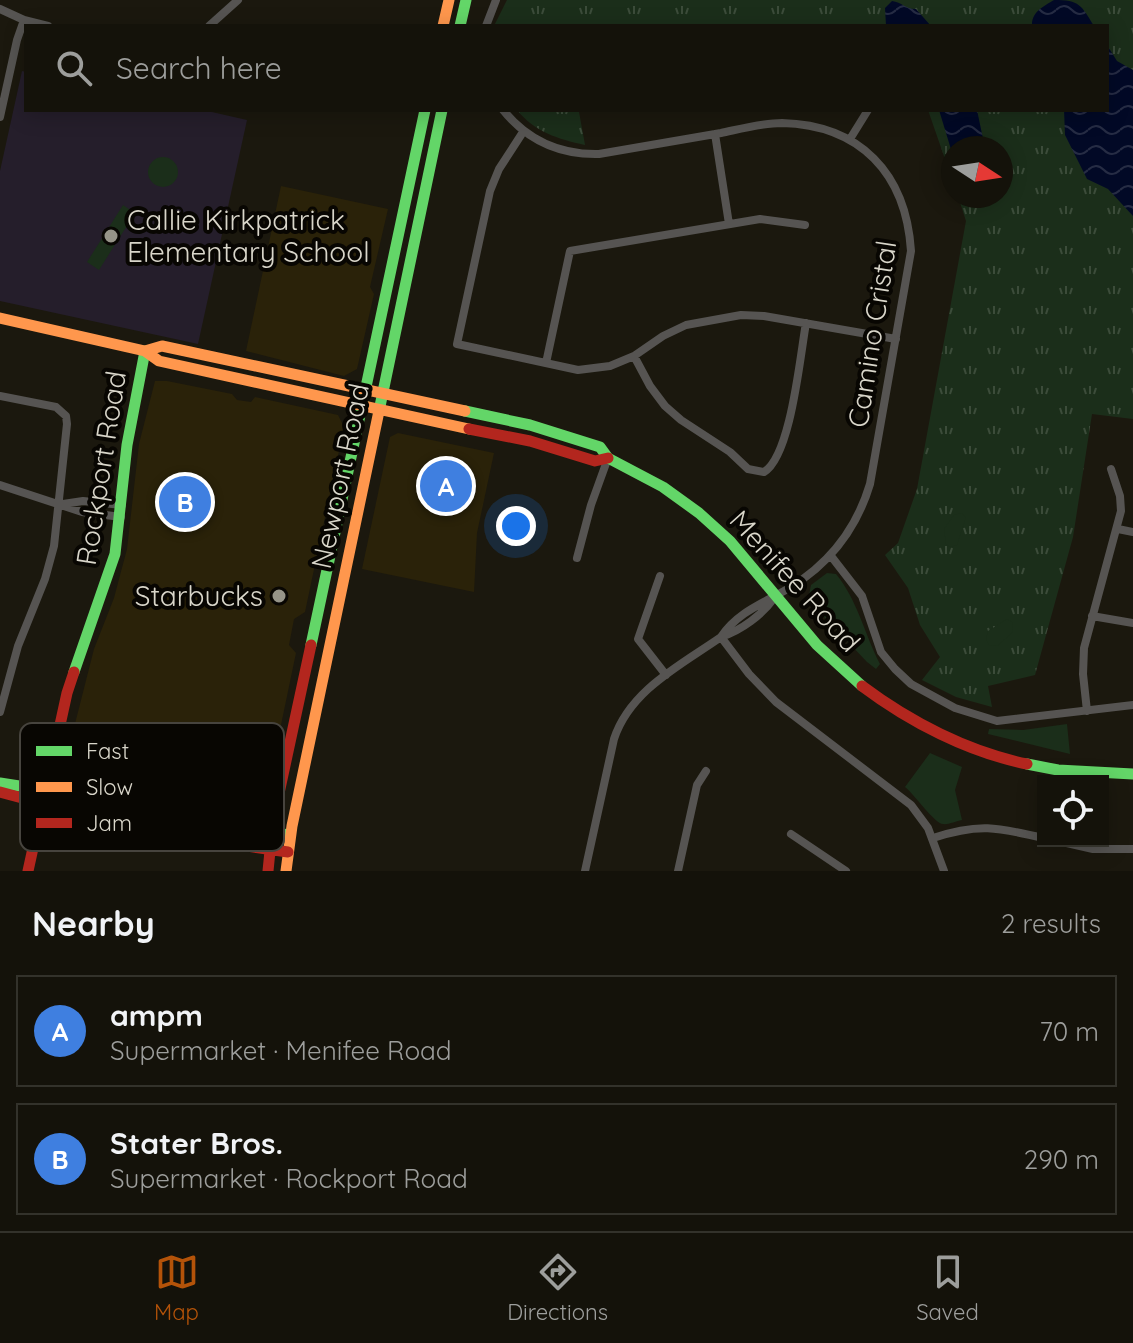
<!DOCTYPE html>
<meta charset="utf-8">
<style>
:root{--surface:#14120a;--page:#1d1b13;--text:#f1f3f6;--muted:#9d9e9c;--line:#33322b;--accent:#b45309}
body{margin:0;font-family:Quicksand,sans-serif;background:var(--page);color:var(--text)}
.controls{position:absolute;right:24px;bottom:24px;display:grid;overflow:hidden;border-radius:0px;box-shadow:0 4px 20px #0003}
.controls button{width:72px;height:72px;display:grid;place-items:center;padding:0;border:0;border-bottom:2px solid var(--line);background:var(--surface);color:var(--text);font:40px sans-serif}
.compass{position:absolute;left:941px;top:136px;width:72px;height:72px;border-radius:50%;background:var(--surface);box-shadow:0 4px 20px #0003;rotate:102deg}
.you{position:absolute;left:516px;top:526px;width:28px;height:28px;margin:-20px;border:6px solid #fff;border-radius:50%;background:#1a73e8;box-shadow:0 0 0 12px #1a73e833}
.badge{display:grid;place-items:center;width:52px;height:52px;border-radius:50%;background:var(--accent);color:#fff;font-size:26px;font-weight:700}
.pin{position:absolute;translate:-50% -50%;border:4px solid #fff;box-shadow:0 2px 8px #0006}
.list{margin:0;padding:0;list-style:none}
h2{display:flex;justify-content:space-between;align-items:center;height:104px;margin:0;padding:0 32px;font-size:34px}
h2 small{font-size:26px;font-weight:400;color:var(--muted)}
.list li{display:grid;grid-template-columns:52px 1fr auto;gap:24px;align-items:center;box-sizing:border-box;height:112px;margin:0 16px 16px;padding:0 16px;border:2px solid var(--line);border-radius:0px}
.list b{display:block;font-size:30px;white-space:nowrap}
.list p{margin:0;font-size:26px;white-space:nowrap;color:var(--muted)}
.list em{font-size:26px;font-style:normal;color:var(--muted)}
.icon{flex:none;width:44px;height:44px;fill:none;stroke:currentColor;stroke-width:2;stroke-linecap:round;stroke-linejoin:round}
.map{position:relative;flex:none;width:1133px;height:871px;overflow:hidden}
.search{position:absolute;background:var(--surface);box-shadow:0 4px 20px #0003;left:24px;right:24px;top:24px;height:88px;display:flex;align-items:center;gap:20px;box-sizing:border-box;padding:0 28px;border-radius:0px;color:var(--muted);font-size:30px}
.sheet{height:360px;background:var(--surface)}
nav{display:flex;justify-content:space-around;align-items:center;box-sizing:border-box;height:112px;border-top:2px solid var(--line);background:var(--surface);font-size:22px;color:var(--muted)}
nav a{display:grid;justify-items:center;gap:4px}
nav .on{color:var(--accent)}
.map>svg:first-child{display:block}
.built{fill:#2a2209}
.education{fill:#251e2b}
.grass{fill:url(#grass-tufts)}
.park{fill:#1b2e1a}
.water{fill:url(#water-waves)}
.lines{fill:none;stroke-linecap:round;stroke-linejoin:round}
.street{stroke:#565452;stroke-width:8}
.fast{stroke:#63d668;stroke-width:11}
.slow{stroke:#ff974d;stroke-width:11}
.jam{stroke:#b3261e;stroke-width:11}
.poi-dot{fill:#969488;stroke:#080602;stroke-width:3}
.labels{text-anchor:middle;stroke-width:8;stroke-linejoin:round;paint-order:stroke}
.poi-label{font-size:28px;fill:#d9d6ca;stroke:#080602;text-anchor:start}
.street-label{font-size:28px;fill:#d9d6ca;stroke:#080602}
.key{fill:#080602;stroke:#47443e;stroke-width:2}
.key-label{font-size:22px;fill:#d9d6ca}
</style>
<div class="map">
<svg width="1133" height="871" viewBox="0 0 1133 871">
<defs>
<pattern id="grass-tufts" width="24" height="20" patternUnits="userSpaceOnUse" patternTransform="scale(2)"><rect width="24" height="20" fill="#1b2e1a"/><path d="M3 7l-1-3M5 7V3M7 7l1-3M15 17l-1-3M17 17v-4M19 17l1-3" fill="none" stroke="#3c4c3a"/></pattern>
<pattern id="water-waves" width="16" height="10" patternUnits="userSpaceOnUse" patternTransform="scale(2)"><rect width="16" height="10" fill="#020926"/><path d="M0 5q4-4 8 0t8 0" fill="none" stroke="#262c44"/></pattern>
</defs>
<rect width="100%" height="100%" fill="#1b180e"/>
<path class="built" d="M281,186L388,209L370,287L374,294L357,369L344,376L246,351Z
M155,381H167L232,394L237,400L251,402L255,397L338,415L344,427L305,612L294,619L289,645L296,653L263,811L247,821L174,807L171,798L157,793L148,801L71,784L63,771L94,649L114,598L127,549L139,444Z
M398,433L494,453L477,533L474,592L362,569L390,437Z"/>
<path class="education" d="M22,71L26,72V110H203L247,120L198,344L0,301V171Z"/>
<path class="grass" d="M507,0H1133V419L1092,414L1073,537L1035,675L988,686L992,707L956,697L922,680L940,657L920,625L908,588L885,555L898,543L917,489L966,221L958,196H1001V148H953V182L928,110H1107V26H494Z
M517,110H585L579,112L585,145C558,139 535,132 517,110Z"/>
<path class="park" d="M148 172a15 15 0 1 1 30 0a15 15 0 1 1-30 0Z
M123,205L135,213L99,270L87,262Z
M961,513L966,517L957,545L950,547L946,544L944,529L954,515Z
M827,573L836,574C858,601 864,633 880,664L876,669L867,662L808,600L811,585Z
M1007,619L1012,622L1013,632L997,646L989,645L986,639L988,631Z
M1067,724L1070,754L988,734L989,729L1023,730Z
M930,753L962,767L955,790L962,820C956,821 948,825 943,824C935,824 914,794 905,787Z"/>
<path class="water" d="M1054,0C1080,0 1081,5 1094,26H1032C1031,12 1044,6 1054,0Z
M892,1C902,2 905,9 916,9L931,26H886L885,8Z
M1107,45L1117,61L1133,70V216L1108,189L1087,179L1065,135L1064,110H1107Z
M939,110H977L985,148H953V156Z"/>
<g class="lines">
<path class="street" d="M0,9L24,20L48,26
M209,26L238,0
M486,26L496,0
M503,110C528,141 559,155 599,154C639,147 680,140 721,133C740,129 762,123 782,123C860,125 906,173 911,251L870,484C855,534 822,572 775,596C754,607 734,617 721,637
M0,117L17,40L24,20
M523,132L499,169L490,191L457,344L578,370L610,366L634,356L663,336L686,325L741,315L764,316L896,339
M715,134L729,224
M850,139L868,110
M634,356L650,386L665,406L681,420L730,452L748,469L764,472C791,456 800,356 806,323
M546,363L570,251L760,219L805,225
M0,396L56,407L66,416L67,424L54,546L45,579L18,646L0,712
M0,485L82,512L121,517
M63,504L83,501L122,505
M1118,529L1133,532
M831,556L862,596L881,652L895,669L911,684L955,708L997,721L1133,705
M577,558L591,505L608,458
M660,576L638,639L666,675
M1092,616L1133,623
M721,637L749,674L776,702L911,805L928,828L944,871
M1087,711L1083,674L1084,648L1121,511L1120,496L1111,469
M791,834L846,871
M933,838C978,823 997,827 1043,838
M1058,841L1093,849H1133
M585,871L614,739C630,690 681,665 721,637C742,630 762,615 775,597
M678,871L697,785L706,771"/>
<path class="fast" d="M460,26L466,0
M379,411L442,110
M465,411L530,425L600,447L608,458L663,487L699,513L730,541L817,645L862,686
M311,645L425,110
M74,672L115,554L127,445L145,351
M1027,764L1058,770L1133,774
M0,783L64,793L216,826L290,835"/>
<path class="slow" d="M443,26L449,0
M0,318L145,351L159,361L469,429
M145,351L162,346L465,411
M286,871L292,826L379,411"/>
<path class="jam" d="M469,429L530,441L595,461L608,458
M862,686C910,722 968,752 1027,764
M0,792C95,818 190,839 288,852
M28,871L67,693L74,672
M268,871L273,821L311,645"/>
</g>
<g class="poi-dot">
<circle cx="111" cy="236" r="8"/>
<circle cx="279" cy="596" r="8"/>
</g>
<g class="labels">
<g class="poi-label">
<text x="127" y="230">Callie Kirkpatrick<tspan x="127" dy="32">Elementary School</tspan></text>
<text x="263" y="606" text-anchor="end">Starbucks</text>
</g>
<g class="street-label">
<text transform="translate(872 334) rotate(-81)" y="10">Camino Cristal</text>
<text transform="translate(101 468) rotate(-81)" y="10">Rockport Road</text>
<text transform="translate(340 476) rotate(-78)" y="10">Newport Road</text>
<text transform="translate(795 581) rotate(48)" y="10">Menifee Road</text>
</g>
</g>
<rect x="20" y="723" width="264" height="128" rx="12" class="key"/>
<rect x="36" y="746" width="36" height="10" fill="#63d668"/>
<rect x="36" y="782" width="36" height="10" fill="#ff974d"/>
<rect x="36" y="818" width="36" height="10" fill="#b3261e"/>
<g class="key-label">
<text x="86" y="759">Fast</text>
<text x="86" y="795">Slow</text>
<text x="86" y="831">Jam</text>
</g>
</svg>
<div class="controls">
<button><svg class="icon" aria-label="locate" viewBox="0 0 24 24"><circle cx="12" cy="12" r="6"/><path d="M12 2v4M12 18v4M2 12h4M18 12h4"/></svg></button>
</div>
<svg class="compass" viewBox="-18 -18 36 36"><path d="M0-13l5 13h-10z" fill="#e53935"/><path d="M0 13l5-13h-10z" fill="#9d9e9c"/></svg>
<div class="you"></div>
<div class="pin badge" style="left:446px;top:486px;background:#3f7fe0">A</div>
<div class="pin badge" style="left:185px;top:502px;background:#3f7fe0">B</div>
<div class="search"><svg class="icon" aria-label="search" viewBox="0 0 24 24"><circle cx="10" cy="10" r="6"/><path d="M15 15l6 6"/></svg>Search here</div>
</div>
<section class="sheet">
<h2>Nearby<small>2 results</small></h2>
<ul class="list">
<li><span class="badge" style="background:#3f7fe0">A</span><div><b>ampm</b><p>Supermarket · Menifee Road</p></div><em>70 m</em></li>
<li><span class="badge" style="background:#3f7fe0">B</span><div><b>Stater Bros.</b><p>Supermarket · Rockport Road</p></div><em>290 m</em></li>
</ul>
</section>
<nav>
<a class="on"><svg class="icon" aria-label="map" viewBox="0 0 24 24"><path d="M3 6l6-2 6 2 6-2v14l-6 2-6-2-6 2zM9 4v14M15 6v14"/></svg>Map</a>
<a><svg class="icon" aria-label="directions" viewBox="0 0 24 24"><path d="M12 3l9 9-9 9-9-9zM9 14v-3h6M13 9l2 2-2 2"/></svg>Directions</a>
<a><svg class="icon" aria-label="saved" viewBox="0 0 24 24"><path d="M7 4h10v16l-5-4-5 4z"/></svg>Saved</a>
</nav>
